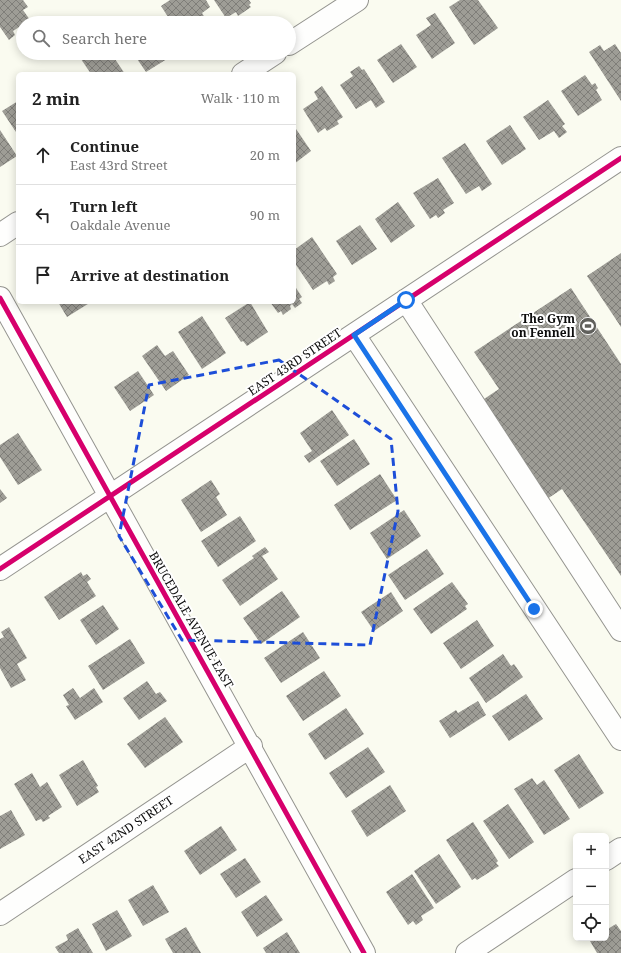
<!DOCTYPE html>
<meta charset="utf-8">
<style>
:root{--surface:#fff;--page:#f2f2f2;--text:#222;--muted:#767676;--line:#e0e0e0}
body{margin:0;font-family:"Noto Serif",serif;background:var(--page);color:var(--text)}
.controls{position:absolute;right:12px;bottom:12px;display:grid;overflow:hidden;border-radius:6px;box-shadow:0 2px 10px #0003}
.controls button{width:36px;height:36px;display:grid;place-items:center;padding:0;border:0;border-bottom:1px solid var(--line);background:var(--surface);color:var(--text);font:20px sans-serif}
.stop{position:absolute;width:12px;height:12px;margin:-9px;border:3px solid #1a73e8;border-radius:50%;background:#fff}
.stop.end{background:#1a73e8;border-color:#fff;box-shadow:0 1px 4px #0008}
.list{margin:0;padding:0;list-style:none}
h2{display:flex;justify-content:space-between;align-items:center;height:52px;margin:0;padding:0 16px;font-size:17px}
h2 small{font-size:13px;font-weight:400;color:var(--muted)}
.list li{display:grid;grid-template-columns:26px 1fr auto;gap:12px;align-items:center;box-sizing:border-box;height:60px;padding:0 16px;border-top:1px solid var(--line)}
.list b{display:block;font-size:15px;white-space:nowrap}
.list p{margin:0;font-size:13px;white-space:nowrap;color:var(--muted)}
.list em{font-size:13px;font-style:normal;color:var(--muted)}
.icon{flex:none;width:22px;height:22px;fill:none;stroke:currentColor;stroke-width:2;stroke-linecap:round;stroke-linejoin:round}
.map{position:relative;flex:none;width:621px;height:953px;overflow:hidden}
.search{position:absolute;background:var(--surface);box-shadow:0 2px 10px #0003;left:16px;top:16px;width:280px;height:44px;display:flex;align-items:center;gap:10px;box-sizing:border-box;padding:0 14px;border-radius:22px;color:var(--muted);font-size:15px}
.panel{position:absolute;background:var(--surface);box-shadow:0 2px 10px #0003;left:16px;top:72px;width:280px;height:232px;border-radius:6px}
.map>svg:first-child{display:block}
.building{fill:url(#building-cross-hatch)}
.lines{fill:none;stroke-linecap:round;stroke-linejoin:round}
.minor-casing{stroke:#94948f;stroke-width:24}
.minor{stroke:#fefefd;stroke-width:22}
.cycleway-casing{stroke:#fff;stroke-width:8}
.cycleway{stroke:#d6006c;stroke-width:5}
.route{stroke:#1a73e8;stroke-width:5}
.marked{fill:none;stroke:#1d4ed8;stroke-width:3;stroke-dasharray:8 5;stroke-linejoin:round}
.labels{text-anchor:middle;stroke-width:4;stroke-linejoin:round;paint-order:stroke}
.poi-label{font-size:12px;font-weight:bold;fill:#0d0d0d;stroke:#fff;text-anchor:end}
.street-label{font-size:12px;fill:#0d0d0d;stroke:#fff}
</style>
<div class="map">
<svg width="621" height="953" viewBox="0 0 621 953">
<defs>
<pattern id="building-cross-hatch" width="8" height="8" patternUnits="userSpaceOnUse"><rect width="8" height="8" fill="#9e9d96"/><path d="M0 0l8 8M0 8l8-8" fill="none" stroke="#7f7e79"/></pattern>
</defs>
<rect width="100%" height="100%" fill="#fafbf0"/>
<path class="building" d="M0,0H23L28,7L23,10L30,20L13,31L15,35L9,40L0,27Z
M170,0H206L210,7L202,13L208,23H172L161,6Z
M214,0H249L251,3L249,5L251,7L238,16L236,12L226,18Z
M460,0H478L498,28L474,45L449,7Z
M435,13L455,43L432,59L416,35L431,25L426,18Z
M401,44L417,67L393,83L377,60Z
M615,44L621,53V101L589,52L600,45L604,51Z
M91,53H111L125,74H91L81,59Z
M133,53H167L170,57L146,72Z
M359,66L362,70L364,69L385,102L376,108L371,100L356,109L340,85L353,76L350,72Z
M585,75L592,85L595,83L598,88L596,90L602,100L578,116L561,91Z
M322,86L343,117L337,121L339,124L327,131L325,128L318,133L303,109L318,99L314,92Z
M548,100L565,124L562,126L567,132L559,138L554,131L539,140L523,117Z
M18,101V135L2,111Z
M510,125L526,149L502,165L486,141Z
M294,126L311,151L294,164Z
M0,130L17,156L0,167Z
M465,143L492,184L482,191L479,186L466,194L442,158Z
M438,178L454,203L443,210L445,213L438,218L436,215L430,219L413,193Z
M398,202L415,226L391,243L375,219Z
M360,225L377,249L352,265L336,241Z
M312,237L337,274L333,277L335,281L329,285L327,281L313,290L294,262V250Z
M621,253V327L587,276Z
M294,285L302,297L299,299L302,303L295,308L292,304L290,306L291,309L283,315L281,311L278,313L270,302H294Z
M571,288L621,364V576L562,489L547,499L481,401L499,389L474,352Z
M58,302H91L67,317Z
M250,302L268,332L247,346L243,341L241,342L225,318Z
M202,316L226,353L202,369L178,332Z
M157,345L165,356L173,351L189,375L166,391L142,356Z
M138,371L154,395L130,411L114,387Z
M332,410L349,435L309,463L304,456L312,451L300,433Z
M18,433L42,470L18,485L0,457V445Z
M354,439L370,464L337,486L320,461Z
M380,474L397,500L350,530L334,505Z
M211,480L220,494L216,497L227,515L201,532L181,500Z
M0,489L7,498L0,503Z
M404,510L421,536L387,559L370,533Z
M240,516L256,541L218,567L201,541Z
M265,547L269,552L262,556L278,579L240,606L222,580L254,558L252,556Z
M427,549L444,574L405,600L388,575Z
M81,572L83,576L87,574L91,579L87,582L96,596L59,620L44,597Z
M452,582L468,604L465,606L467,609L431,634L413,609Z
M282,591L300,617L261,644L243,618Z
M391,592L403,611L374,631L361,612Z
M103,605L119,629L96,645L80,620Z
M477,620L494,646L461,669L443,643Z
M9,627L27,658L17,664L26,680L11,688L0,668V639L4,637L1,632Z
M303,632L320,658L281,683L264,658Z
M130,639L145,663L103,690L88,666Z
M503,654L511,666L514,664L523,677L486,703L469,678Z
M324,671L341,696L303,721L286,696Z
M147,681L156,694L160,692L167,701L139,720L123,698Z
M73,688L80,698L94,688L103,702L75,720L66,706L69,705L63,695Z
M526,694L543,719L509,741L492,716Z
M478,701L486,715L450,738L439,721L456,710L458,713Z
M346,708L364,734L325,760L308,734Z
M165,717L183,742L145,768L127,744Z
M368,747L385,772L346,798L329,773Z
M579,754L604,793L579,809L554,770Z
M83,760L98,786L96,787L99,792L77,806L59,775Z
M32,773L40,787L47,782L62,807L48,816L50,818L43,822L41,819L36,821L14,784Z
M532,778L537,785L544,780L570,819L544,835L514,789Z
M390,785L406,811L367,837L351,811Z
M508,804L534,842L509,859L483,821Z
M11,810L25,835L0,849V816Z
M473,822L498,861L496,863L499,866L477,880L475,878L472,880L446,840Z
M221,826L237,850L200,875L184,851Z
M439,854L461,887L436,904L414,871Z
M245,858L261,882L236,898L220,874Z
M412,874L434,908L421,916L423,920L416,925L413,921L408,925L386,892Z
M153,885L169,912L143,926L128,900Z
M266,895L283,920L257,937L241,912Z
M117,910L132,936L106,951L92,924Z
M616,924L621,931V953H597L590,941L594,938H606V930Z
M186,927L201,953H173L165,939Z
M78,928L93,953H59L55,947L68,940L66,935Z
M287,932L300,953H266L263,948Z"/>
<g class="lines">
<defs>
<path id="minor" d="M289,44L357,0
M243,74L275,53
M0,235L18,223
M0,298C120,517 244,734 364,953
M406,300L621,630
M354,335L621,739
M0,569L621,158
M606,859L621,849
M0,914L251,746
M467,953L576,880"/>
</defs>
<use href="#minor" class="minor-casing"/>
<use href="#minor" class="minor"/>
<defs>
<path id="cycleway" d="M0,298C120,517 244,734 364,953
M0,569L621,158"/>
</defs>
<use href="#cycleway" class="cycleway-casing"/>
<use href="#cycleway" class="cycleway"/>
</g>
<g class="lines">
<path class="route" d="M406,300L354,335L534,609"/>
</g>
<path class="marked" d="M279,360L391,439L398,511L370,645L182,640L119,536L149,385Z"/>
<defs>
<symbol id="stadium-disc" viewBox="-11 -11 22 22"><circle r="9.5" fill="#60605c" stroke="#fff"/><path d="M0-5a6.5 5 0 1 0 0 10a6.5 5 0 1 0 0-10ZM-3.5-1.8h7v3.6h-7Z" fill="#fff"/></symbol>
</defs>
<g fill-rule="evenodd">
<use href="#stadium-disc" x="578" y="316" width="20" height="20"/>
</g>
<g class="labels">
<g class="poi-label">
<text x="575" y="323">The Gym<tspan x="575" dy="14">on Fennell</tspan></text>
</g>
<g class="street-label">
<text transform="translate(295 362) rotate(-34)" y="4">EAST 43RD STREET</text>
<text transform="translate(191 620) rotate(60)" y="4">BRUCEDALE AVENUE EAST</text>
<text transform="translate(126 830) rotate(-34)" y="4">EAST 42ND STREET</text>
</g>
</g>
</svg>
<div class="controls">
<button>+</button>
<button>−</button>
<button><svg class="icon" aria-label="locate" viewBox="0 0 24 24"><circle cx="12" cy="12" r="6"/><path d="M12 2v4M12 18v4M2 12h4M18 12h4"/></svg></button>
</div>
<div class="stop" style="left:406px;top:300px"></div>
<div class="stop end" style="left:534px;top:609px"></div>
<div class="search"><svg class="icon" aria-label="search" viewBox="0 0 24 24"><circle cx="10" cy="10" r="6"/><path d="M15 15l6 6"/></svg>Search here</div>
<section class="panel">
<h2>2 min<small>Walk · 110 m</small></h2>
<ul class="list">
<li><svg class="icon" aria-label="ahead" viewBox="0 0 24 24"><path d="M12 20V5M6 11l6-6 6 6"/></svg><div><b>Continue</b><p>East 43rd Street</p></div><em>20 m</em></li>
<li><svg class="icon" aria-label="left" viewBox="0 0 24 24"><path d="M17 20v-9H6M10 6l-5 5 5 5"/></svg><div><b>Turn left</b><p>Oakdale Avenue</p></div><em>90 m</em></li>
<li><svg class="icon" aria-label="arrive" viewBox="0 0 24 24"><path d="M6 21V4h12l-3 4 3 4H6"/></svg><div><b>Arrive at destination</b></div></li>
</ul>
</section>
</div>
